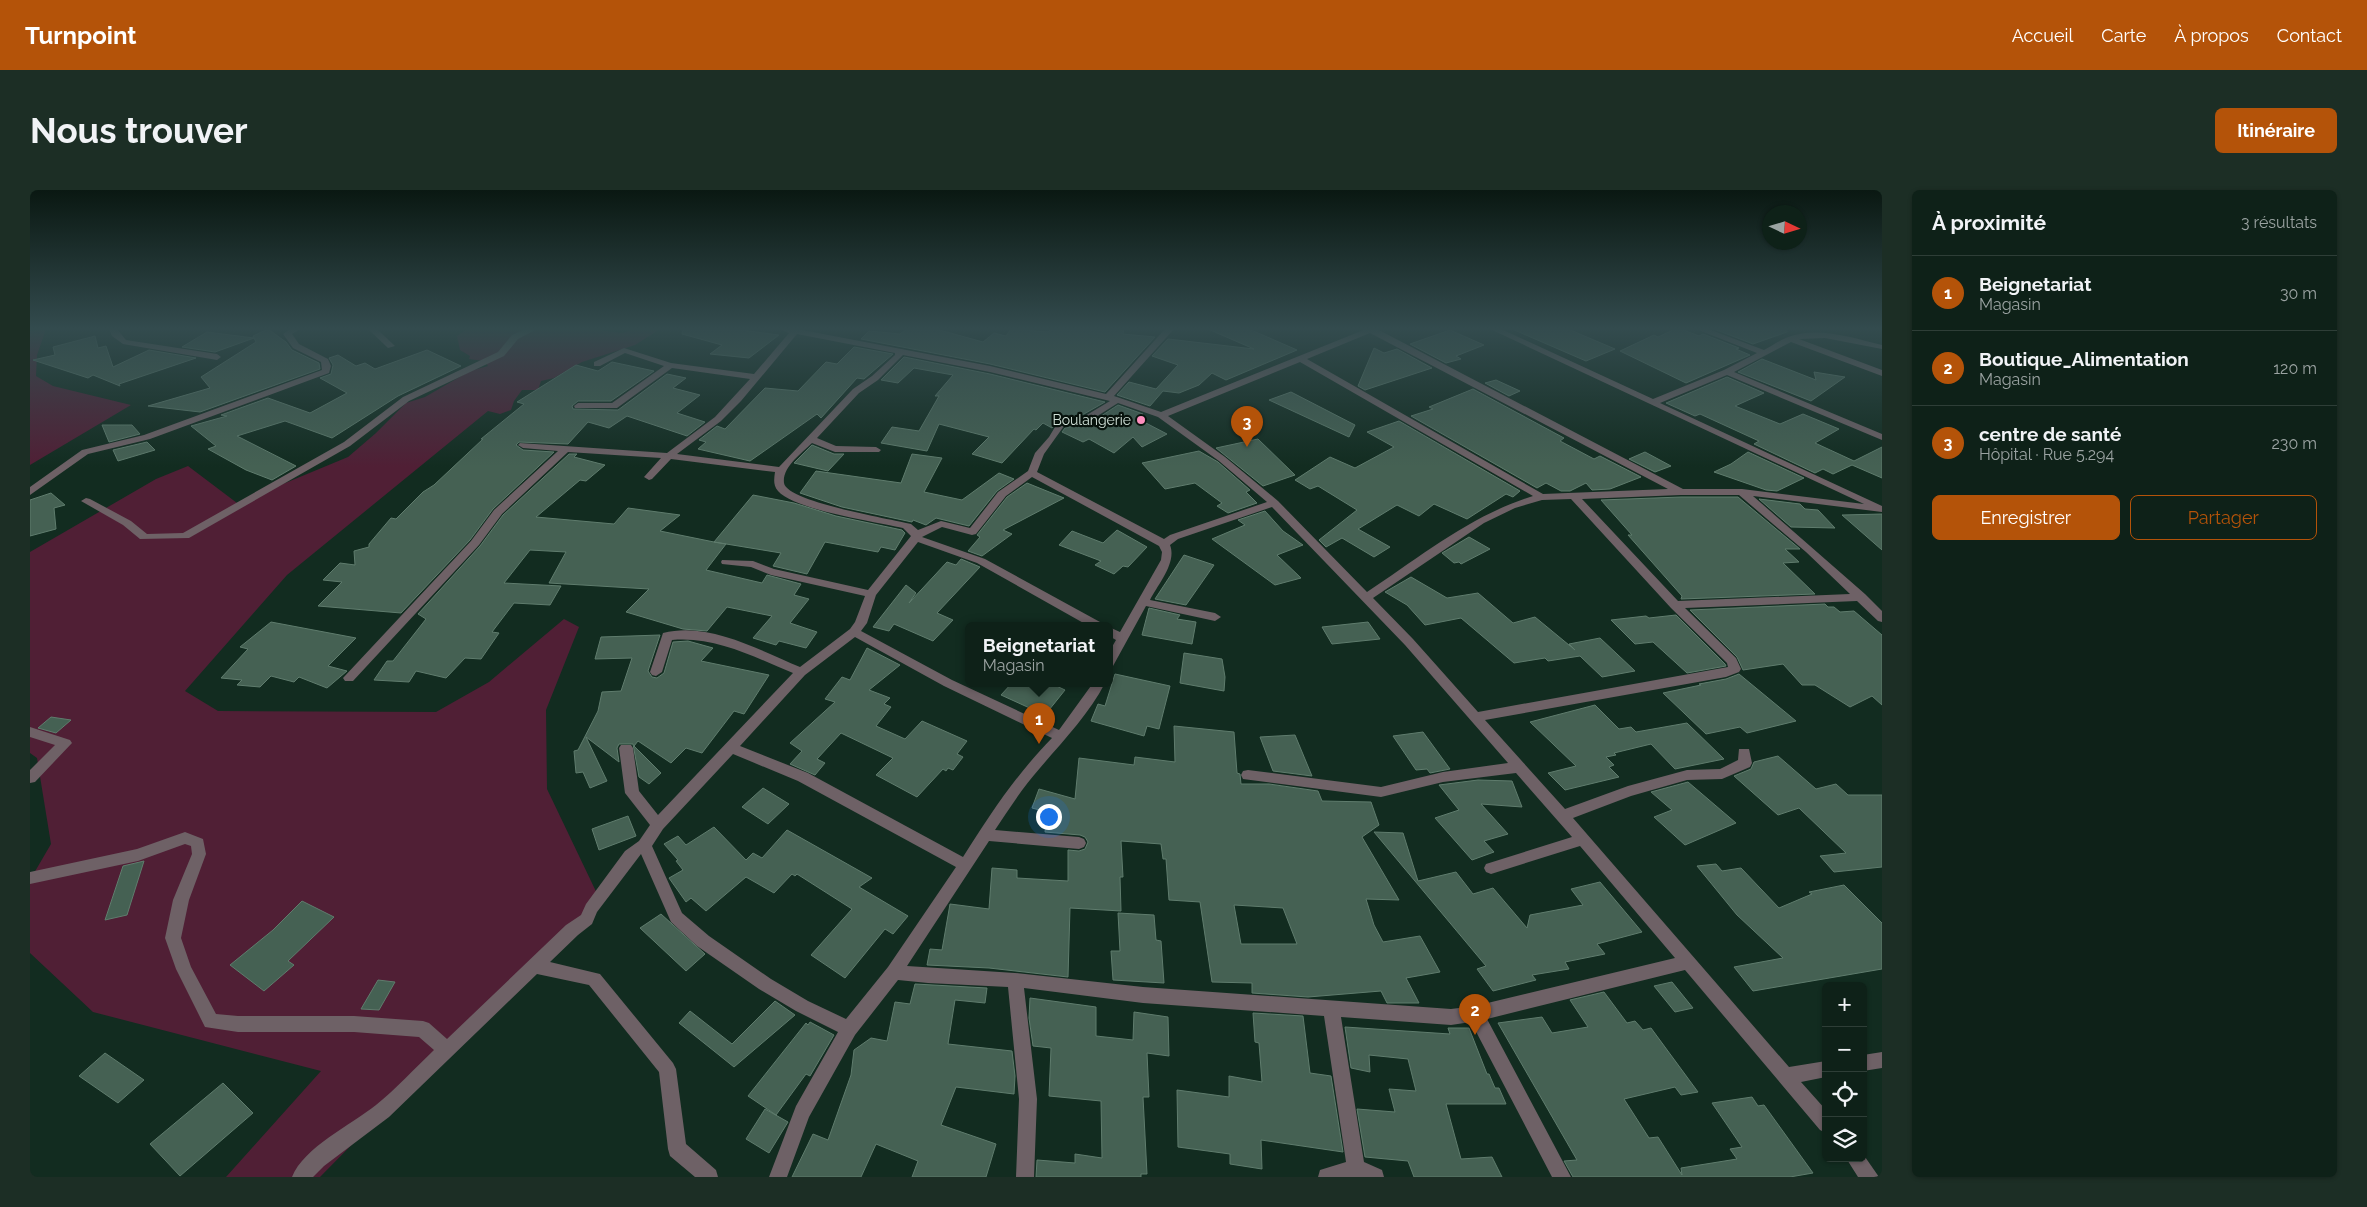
<!DOCTYPE html>
<html lang="fr">
<meta charset="utf-8">
<style>
:root{--surface:#0e2118;--page:#1c2e25;--text:#f1f3f6;--muted:#9ba3a2;--line:#2e3e37;--accent:#b45309}
body{margin:0;font-family:Raleway,sans-serif;background:var(--page);color:var(--text)}
.controls{position:absolute;right:15px;bottom:15px;display:grid;overflow:hidden;border-radius:8px;box-shadow:0 1px 4px #0004}
.controls button{width:45px;height:45px;display:grid;place-items:center;padding:0;border:0;border-bottom:1px solid var(--line);background:var(--surface);color:var(--text);font:25px sans-serif}
.compass{position:absolute;left:1732px;top:15px;width:45px;height:45px;border-radius:50%;background:var(--surface);box-shadow:0 1px 4px #0004;rotate:94deg}
.you{position:absolute;left:1018px;top:626px;width:18px;height:18px;margin:-12px;border:4px solid #fff;border-radius:50%;background:#1a73e8;box-shadow:0 0 0 8px #1a73e833}
.badge{display:grid;place-items:center;width:32px;height:32px;border-radius:50%;background:var(--accent);color:#fff;font-size:16px;font-weight:700}
.pin{position:absolute;translate:-50% -41px;filter:drop-shadow(0 1px 2px #0008)}
.pin::after{content:'';position:absolute;top:26px;width:18px;height:15px;background:inherit;clip-path:polygon(0 0,100% 0,50% 100%)}
.popup{position:absolute;left:935px;top:432px;width:148px;height:65px;box-sizing:border-box;display:grid;place-content:center;border-radius:8px;background:var(--surface);filter:drop-shadow(0 1px 4px #0005);font-size:16px;white-space:nowrap;color:var(--muted)}
.popup b{font-size:19px;color:var(--text)}
.popup::after{content:'';position:absolute;left:50%;top:100%;margin-left:-10px;border:10px solid transparent;border-top-color:var(--surface)}
.list{margin:0;padding:0;list-style:none}
h2{display:flex;justify-content:space-between;align-items:center;height:65px;margin:0;padding:0 20px;font-size:21px}
h2 small{font-size:16px;font-weight:400;color:var(--muted)}
.list li{display:grid;grid-template-columns:32px 1fr auto;gap:15px;align-items:center;box-sizing:border-box;height:75px;padding:0 20px;border-top:1px solid var(--line)}
.list b{display:block;font-size:19px;white-space:nowrap}
.list p{margin:0;font-size:16px;white-space:nowrap;color:var(--muted)}
.list em{font-size:16px;font-style:normal;color:var(--muted)}
.actions{display:flex;gap:10px;padding:15px 20px}
.actions a{flex:1;padding:11px 0;border:1px solid var(--accent);border-radius:8px;text-align:center;font-size:18px;color:var(--accent)}
.actions .main{background:var(--accent);color:#fff}
.icon{flex:none;width:28px;height:28px;fill:none;stroke:currentColor;stroke-width:2;stroke-linecap:round;stroke-linejoin:round}
.map{position:relative;flex:none;width:1852px;height:987px;overflow:hidden;border-radius:8px}
header{display:flex;align-items:center;gap:30px;box-sizing:border-box;height:70px;padding:0 25px;background:var(--accent);color:#fff}
header strong{font-size:24px}
nav{display:flex;gap:28px;margin-inline-start:auto;font-size:18px}
.intro{display:flex;align-items:center;justify-content:space-between;box-sizing:border-box;height:120px;padding:0 30px}
h1{margin:0;font-size:35px}
.button{padding:12px 22px;border-radius:8px;background:var(--accent);color:#fff;font-size:18px;font-weight:700}
main{display:flex;gap:30px;padding:0 30px}
aside{flex:1;background:var(--surface);border-radius:8px;box-shadow:0 1px 4px #0004}
.map>svg:first-child{display:block}
.green{fill:#501f35}
.building{fill:#456153;stroke:#5f7c6d;fill-rule:evenodd}
.lines{fill:none;stroke-linecap:round;stroke-linejoin:round}
.minor{fill:#6e6166;fill-rule:evenodd}
.poi-dot{fill:#fe8ebe;stroke:#07120c;stroke-width:2}
.labels{text-anchor:middle;stroke-width:4.5;stroke-linejoin:round;paint-order:stroke}
.far-poi-label{font-size:14px;fill:#d1e1d8;stroke:#07120c;text-anchor:end}
</style>
<header>
<strong>Turnpoint</strong>
<nav><a>Accueil</a><a>Carte</a><a>À propos</a><a>Contact</a></nav>
</header>
<div class="intro"><h1>Nous trouver</h1><a class="button">Itinéraire</a></div>
<main>
<div class="map">
<svg width="1852" height="987" viewBox="0 0 1852 987">
<rect width="100%" height="100%" fill="#122c20"/>
<path class="green" d="M16,139L7,165L6,186L23,196L101,215L0,275V141Z
M437,139H563L592,143L604,139H630L605,155L552,172L524,188L511,191L508,200H492L484,211L481,220L470,224L458,221L257,385L155,501L188,521L406,522L459,492L534,429L549,437L516,520L517,599L572,714L417,858L290,987H196L291,881L63,822L0,763V690L21,654L7,568L0,563V362L126,289L158,276L207,313L318,267L346,243L376,213L395,207L440,181L458,176L454,171L439,169L440,166L430,160L427,146Z"/>
<path class="building" d="M238,139L256,152L262,160L289,173L290,179L170,222L118,216L180,198L171,187L226,152L224,148L185,162L152,157L177,142L224,148L223,146Z
M653,139H704L749,145L719,168L680,164L692,155L652,144Z
M876,139H906L953,152L964,143L976,146L981,139L1018,142L1021,139H1094L1093,144L1125,147L1075,202L960,174L831,149L839,141L870,144Z
M1178,139H1219L1267,160L1196,190L1182,183L1169,195L1149,203L1133,201L1120,216L1087,205L1099,192L1126,199L1148,175L1122,166L1138,149L1224,159Z
M1482,139H1538L1585,159L1556,171Z
M1645,139H1651L1669,146L1673,144L1709,158L1706,159L1720,165L1656,193L1590,161L1624,145L1628,147Z
M1684,139H1757V142L1723,154Z
M1420,140L1454,155L1426,166L1431,169L1416,173L1380,154Z
M65,146L68,158L76,156L83,177L119,160L166,168L89,194L90,196L63,185L58,188L3,170L25,165L23,157Z
M824,157L863,164L834,189L827,188L791,228L787,224L720,271L668,259L676,252L669,250L687,236L695,239L735,198L768,201L796,172L807,174Z
M1344,158L1354,163L1367,159L1402,178L1335,200L1328,196Z
M397,160L431,176L368,206L302,248L255,231L207,246L266,276L242,290L216,280L178,259L186,256L161,236L197,226L191,225L238,208L280,223L317,203L290,188L301,184L303,175L299,168L308,165L326,176L335,173L345,179Z
M874,167L960,184L1075,212L1054,224L1028,230L1022,238L1013,233L1006,240L1004,239L972,273L942,264L959,247L909,234L897,261L851,253L862,237L889,241L909,206H905L923,185L884,178L868,193L851,190Z
M1732,169L1786,190L1784,182L1815,187L1781,211L1708,182Z
M582,172L624,181L581,211H548L542,216L543,219L588,220L637,184L656,188L643,198L670,205L647,223L675,232L657,246L597,226L579,238L558,232L538,254L489,252L486,255L493,260L524,262L463,319L440,350L371,423L288,416L312,392L293,390L310,373L325,375L324,361L339,357V354L361,328L366,329L393,302L404,295L453,249H451L494,214L487,212L546,175L568,181Z
M1697,187L1734,203L1705,216L1750,234L1773,224L1809,239L1785,253L1824,271L1852,257V288L1822,275L1803,284L1793,279L1785,283L1724,254L1729,251L1670,224L1665,226L1636,213Z
M1466,190L1490,201L1479,206L1455,193Z
M1443,199L1534,248L1530,251L1564,269L1570,266L1611,287L1580,299L1562,300L1556,293L1540,301H1531L1516,293L1507,298L1381,226L1403,219L1399,217Z
M1261,202L1325,235L1319,247L1239,210Z
M1088,215L1113,224L1110,228L1117,231L1114,232L1137,244L1112,257L1103,247L1084,263L1059,249L1053,252L1032,242L1035,238L1062,232Z
M1369,231L1490,301L1483,307L1476,304L1437,329L1404,314L1389,326L1367,315L1328,339L1360,357L1344,367L1312,348L1296,357L1289,350L1327,320L1288,296L1280,299L1265,290L1300,267L1325,278L1364,257L1337,242Z
M72,235H102L110,244L79,252Z
M1228,249L1265,285L1233,296L1186,258Z
M117,252L125,260L88,271L83,260Z
M782,255L804,264H814L798,281L764,273Z
M1169,261L1188,272L1220,300L1216,302L1227,313L1198,323L1187,316L1192,313L1165,293L1135,299L1112,273Z
M1615,262L1641,276L1625,282L1599,269Z
M1718,262L1774,288L1747,301L1736,300L1684,282L1701,274Z
M539,264H547L544,267L575,275L556,291L550,290L506,327L584,334L598,318L650,325L630,341L684,352L723,305L764,313L806,326L872,340L875,343L865,360L851,357L848,362L795,352L777,384L743,376L751,363L684,352L696,354L676,380L732,393L737,385L771,394L764,405L779,409L760,433L787,442L776,458L749,451L746,455L723,448L742,426L697,417L677,441L653,439L596,422L619,399L519,393L536,362L500,360L474,393L531,396L520,415L484,413L462,442L469,443L451,469L435,468L416,488L386,481L379,492L344,490L357,471H363L396,429L388,424L450,356L473,325Z
M882,264L912,268L894,302L932,310L969,283L984,289L967,301L939,336L906,328L896,335L883,330L882,332L812,317L770,303L786,281L871,293Z
M997,293L1034,308L973,340L982,344L952,366L938,361L950,347L947,345L977,307Z
M21,303L35,315L24,318L26,339L0,346V310Z
M1651,307H1708L1770,359H1755L1769,372L1753,373L1785,404L1651,409L1652,406L1598,345H1602L1571,310Z
M1729,309L1770,314L1775,319L1788,320L1805,338L1761,337Z
M1235,321L1253,341L1273,355L1247,365L1271,388L1245,395L1182,349L1215,335L1208,330Z
M1852,324V360L1812,325Z
M1087,340L1117,357L1098,377L1093,376L1084,384L1065,375L1071,371L1029,355L1042,341L1073,353Z
M1439,347L1460,359L1431,374L1429,372L1424,373L1412,363Z
M1154,365L1184,375L1156,415L1125,409Z
M931,369L950,377L907,423L923,430L903,451L864,434L859,441L843,437L876,395L886,403L879,413L917,372L926,375Z
M1381,387L1417,408L1448,403L1483,433L1505,427L1545,460L1539,454L1570,448L1605,481L1572,487L1550,466L1518,471L1515,468L1484,473L1431,428L1395,435L1377,415L1355,402Z
M1795,414L1798,417H1804L1810,422L1824,421L1852,445V515L1842,506L1820,517L1785,495H1772L1753,474L1713,480L1707,467L1660,420Z
M1119,418L1150,425L1147,429L1166,432L1162,454L1112,445Z
M1646,425L1695,474L1696,476L1657,483L1623,452L1605,454L1581,430L1616,426L1619,428Z
M241,432L326,448L298,476L317,481L297,498L269,487L264,492L241,486L230,497L207,495L212,490L191,488L218,459L210,457Z
M1338,432L1350,449L1302,454L1292,437Z
M630,445L618,481L622,487L627,488L634,483L643,452L658,451L683,458L671,471L739,485L714,524L704,521L672,563L656,558L641,573L608,551L604,556L631,583L619,594L609,587L603,554H589L587,558L589,572L556,547L577,591L560,598L553,582L546,583L544,561L548,560L568,521L572,502L591,501L602,468L565,469L571,447Z
M837,458L870,475L839,500L860,508L854,514L861,517L846,536L875,549L892,531L937,551L927,564L933,567L923,580L918,578L916,581L913,579L887,607L846,585L863,568L811,543L787,569L795,573L785,585L760,574L772,561L760,553L805,512L795,509L812,487L820,490Z
M1154,463L1192,469L1195,487L1194,501L1150,493Z
M1085,484L1140,496L1129,539L1117,536L1114,546L1061,531L1068,514L1075,516Z
M1709,484L1766,531L1717,543L1710,537L1676,544L1633,503L1671,495L1669,494L1696,489Z
M982,493H1020L1035,500L1015,525L971,505Z
M1565,515L1589,539L1601,537L1606,542L1657,533L1694,569L1645,579L1621,554L1584,563L1586,565L1576,567L1584,575L1579,577L1589,587L1535,600L1518,583L1546,576L1500,532Z
M21,527L41,530L26,543L8,538Z
M1144,536L1204,542L1207,583L1210,584L1211,594H1239L1288,601L1292,611L1341,612L1349,635L1332,647L1369,710L1336,709L1344,735L1353,752L1390,746L1410,782L1376,788L1389,813H1357L1351,801L1278,807L1222,803V793L1182,792L1170,712L1139,710L1136,669H1133L1131,654L1091,651L1093,687H1090L1091,721L1040,718L1038,787L959,778L897,775L900,759L912,760L920,714L959,719L962,678L987,680V688L1038,691V660L1049,661L1055,659L1058,652L1055,647L1050,645L1015,642L1017,622L1002,618L1009,599L1045,609L1049,568L1104,575L1105,567L1145,572ZM1204,715L1253,718L1267,754H1211Z
M1393,542L1420,579L1400,583L1397,579L1386,580L1363,546Z
M1265,545L1282,586L1243,581L1230,547Z
M1748,566L1786,599L1806,594L1818,605H1852V677L1804,682L1790,666L1816,663L1769,618L1748,625L1704,586L1721,579L1724,572Z
M1448,590L1482,591L1492,617L1451,614L1478,644L1454,651L1464,662L1442,670L1405,628L1429,620L1409,595Z
M1658,592L1706,633L1655,655L1624,627L1642,620L1621,602Z
M733,598L759,614L738,634L712,617Z
M598,626L606,646L569,660L562,639Z
M684,637L716,670L723,663L732,668L757,640L842,688L829,697L878,726L863,744L855,739L815,788L781,765L822,719L767,684L765,686L762,684L744,703L716,687L676,721L661,708L656,712L639,688L653,680L646,671L648,670L634,654L648,646L656,655Z
M1344,642L1373,643L1388,691L1426,682L1443,704L1463,698L1497,738L1500,725L1553,715L1541,699L1570,692L1612,742L1567,754L1575,764L1535,772L1539,779L1502,785L1506,790L1463,801L1447,779L1456,776Z
M114,671L97,725L75,730L93,676Z
M1686,674L1692,681L1711,678L1749,718L1782,704L1779,702L1814,695L1852,733V779L1723,801L1704,777L1753,768L1707,725L1667,676Z
M272,711L304,727L258,771L264,775L234,801L200,775L243,740Z
M1088,723L1124,725L1126,750L1131,751L1134,793L1083,790L1081,761H1090Z
M631,724L675,764L656,781L610,738Z
M348,790L365,792L349,820L331,819Z
M1642,792L1663,818L1645,822L1624,796Z
M885,794L957,798L955,813L925,810L918,854L982,861L985,886L984,904L926,897L911,935L966,954L956,987H882L888,971L846,954L831,987H762L783,944L798,950L821,885L824,860L841,848L857,851L865,812L880,814Z
M1574,802L1597,833L1605,831L1613,840L1621,838L1668,902L1651,905L1645,897L1594,909L1619,948L1628,947L1652,985L1651,978L1707,969L1700,959L1712,957L1682,913L1722,907L1728,916L1734,915L1783,983L1760,987H1543L1534,971L1547,970L1468,833L1512,827L1522,843L1558,837L1540,810Z
M1000,808L1066,817V846L1103,850L1104,822L1138,827L1139,866L1117,863L1119,907H1113L1117,984H1111V987H1006L1007,970L1045,973V964L1072,968L1071,911L1019,906L1021,858L1003,856L999,828Z
M745,811L765,825L704,877L649,833L660,821L702,854Z
M1223,823L1273,826L1280,883L1301,886L1313,962L1231,950L1232,979L1200,974V964L1148,957L1147,900L1199,907V886L1232,892L1229,853L1225,852Z
M780,832L804,845L780,886L776,884L746,925L718,906L776,833L778,835Z
M1315,837L1420,844L1418,838H1439L1457,884H1459L1465,898H1469L1476,914H1416L1431,969L1462,967L1472,987H1384L1378,971L1335,967L1327,919L1365,922L1359,899L1386,901L1378,869L1339,865L1340,882L1321,878Z
M75,863L114,890L88,913L49,886Z
M193,893L223,923L150,986L120,954Z
M735,919L758,932L739,963L716,949Z"/>
<g class="lines">
<path class="minor" d="M79,139H87L96,150L187,164L191,167L187,170L93,154L82,146Z
M260,139H270L262,144L269,154L298,169L301,176L299,183L120,249L58,264L0,305V297L52,260L114,245L292,180L291,172L263,158L253,144Z
M338,139H347L365,156L358,158Z
M496,139H507L488,149L474,166L379,211L320,256L159,348L110,349L93,335L51,311L56,308L60,309L101,331L117,344L153,343L314,252L373,207L468,162L482,145Z
M749,139H767L960,176L1076,204L1135,139H1144L1084,206L1131,222L1336,139H1347L1653,299H1712L1834,314L1460,139H1471L1623,209L1694,180L1727,163L1666,139H1678L1734,160C1742,156 1750,150 1758,147C1789,136 1822,148 1852,155V159L1795,148L1769,149L1852,180V186L1761,152L1704,182L1852,244V250L1697,185L1630,213L1852,316V322L1723,306L1835,404L1852,421V432L1848,431L1827,411L1655,418L1706,468L1711,479L1709,482L1696,487L1455,530L1535,619L1598,596L1657,580L1690,579L1708,570L1709,559H1719L1722,573L1720,577L1692,589L1657,590L1601,606L1543,628L1759,877L1796,871V887L1771,892L1796,920V943L1790,940L1655,780L1457,829L1541,987H1522L1441,832L1421,835L1311,827L1334,972L1352,980L1354,987H1288L1290,980L1316,972L1294,826L1113,813L994,798L1007,909L1004,987H986L989,909L978,797L898,793L868,790L825,845L779,927L757,987H739L766,916L808,842L766,821L729,799L667,756L641,732L611,664L567,722L562,734L548,745L520,772L570,784L643,873L646,879L656,954L686,980L688,987H665L640,966L638,959L629,882L559,795L507,784L359,927L294,976L283,987H262C274,957 321,935 346,915C366,899 385,878 404,860L389,847L324,842H208L175,837L146,779L135,748L143,710L162,664L161,656L155,654L108,671L0,694V682L107,659L155,642L173,649L176,664L159,710L151,748L161,777L186,824L208,826H324L393,831L399,833L417,849L536,735L551,725L556,714L595,661L609,651L620,635L595,603L589,558L591,555H601L603,558L609,601L628,625L763,483C724,467 685,446 642,450L632,482L626,486L622,485L620,482L633,443C678,431 729,460 770,477L820,439L825,432L835,406L741,385L721,377L692,374L691,372L692,370L723,371L744,379L838,400L881,346L873,338C847,332 764,320 748,301C743,295 744,289 745,282L641,269L622,289L619,290L614,287L631,268L538,262L472,324L449,355L323,491H315L313,488L441,351L464,320L528,261L493,258L488,255L490,253L637,263L685,227L720,189L642,178L587,218H545L544,216L548,213H582L634,176L595,163L570,176H564V172L594,158L641,173L724,184L759,143ZM1340,143L1638,299L1513,304L1277,169ZM767,144L865,163V165L842,186L823,199L749,277L647,264L691,231L711,211ZM873,165L960,182L1080,211L1055,226L1028,232L1019,247L1005,263L998,281L968,302L940,338L911,331L888,340L881,334C861,329 757,312 754,293C752,277 772,263 782,253L805,262H849L851,260L846,257L806,256L787,248L829,203L848,190ZM1270,172L1503,306C1441,325 1390,367 1337,402L1248,311L1195,267L1138,226ZM1088,213L1128,227L1189,271L1237,312L1140,345L1134,349L1007,282L1014,264L1034,236L1061,230ZM1002,287L1129,356L1132,362L1131,370L1090,442L1079,437V446L1086,450L1079,462V477L1083,476L1116,416L1185,431L1191,427L1185,423L1120,410C1128,394 1147,373 1140,355L1148,349L1242,317L1375,455L1478,573L1413,582L1351,597L1218,580L1213,581L1211,585L1213,589L1351,607L1413,592L1486,583L1542,647L1456,674L1454,678L1456,682L1461,684L1550,656L1645,768L1445,816L1421,819L1113,797L985,783L877,776L959,651L1049,659L1054,657L1056,653L1054,649L1049,647L965,640C979,619 993,597 1010,578C1033,551 1059,524 1075,493H1063L1029,540L922,490L831,441L837,433L846,405L888,352L947,373L1057,435H1072L1070,432L955,369L892,347L912,337L942,345L946,344L976,306ZM1651,305H1709L1776,362L1820,404L1648,411L1552,309ZM1541,309L1641,418L1697,473L1698,477L1448,522L1383,449L1343,408L1454,333L1485,318L1512,310ZM825,447L914,496L1022,548C985,586 961,623 933,667L778,583L710,556L775,485ZM703,564L768,591L926,677L858,777L816,829L778,811L741,789L679,746L652,723L622,656L633,639Z
M0,537L40,550L42,553L5,592L0,593V580L25,555L0,547Z
M1852,862V878L1833,881V865Z
M1833,964L1849,987H1828L1816,968H1833Z"/>
</g>
<linearGradient id="sky" x2="0" y2="1"><stop stop-color="#0a1812"/><stop offset="0.5" stop-color="#334b4e"/><stop offset="1" stop-color="#334b4e" stop-opacity="0"/></linearGradient>
<rect width="1852" height="277" fill="url(#sky)"/>
<circle class="poi-dot" cx="1111" cy="230" r="5"/>
<g class="labels">
<g class="far-poi-label">
<text x="1101" y="235">Boulangerie</text>
</g>
</g>
</svg>
<div class="controls">
<button>+</button>
<button>−</button>
<button><svg class="icon" aria-label="locate" viewBox="0 0 24 24"><circle cx="12" cy="12" r="6"/><path d="M12 2v4M12 18v4M2 12h4M18 12h4"/></svg></button>
<button><svg class="icon" aria-label="layers" viewBox="0 0 24 24"><path d="M12 4l9 5-9 5-9-5zM3 14l9 5 9-5"/></svg></button>
</div>
<svg class="compass" viewBox="-18 -18 36 36"><path d="M0-13l5 13h-10z" fill="#e53935"/><path d="M0 13l5-13h-10z" fill="#9ba3a2"/></svg>
<div class="you"></div>
<div class="pin badge" style="left:1009px;top:554px">1</div>
<div class="popup"><b>Beignetariat</b>Magasin</div>
<div class="pin badge" style="left:1445px;top:845px">2</div>
<div class="pin badge" style="left:1217px;top:257px">3</div>
</div>
<aside>
<h2>À proximité<small>3 résultats</small></h2>
<ul class="list">
<li><span class="badge">1</span><div><b>Beignetariat</b><p>Magasin</p></div><em>30 m</em></li>
<li><span class="badge">2</span><div><b>Boutique_Alimentation</b><p>Magasin</p></div><em>120 m</em></li>
<li><span class="badge">3</span><div><b>centre de santé</b><p>Hôpital · Rue 5.294</p></div><em>230 m</em></li>
</ul>
<div class="actions"><a class="main">Enregistrer</a><a>Partager</a></div>
</aside>
</main>
